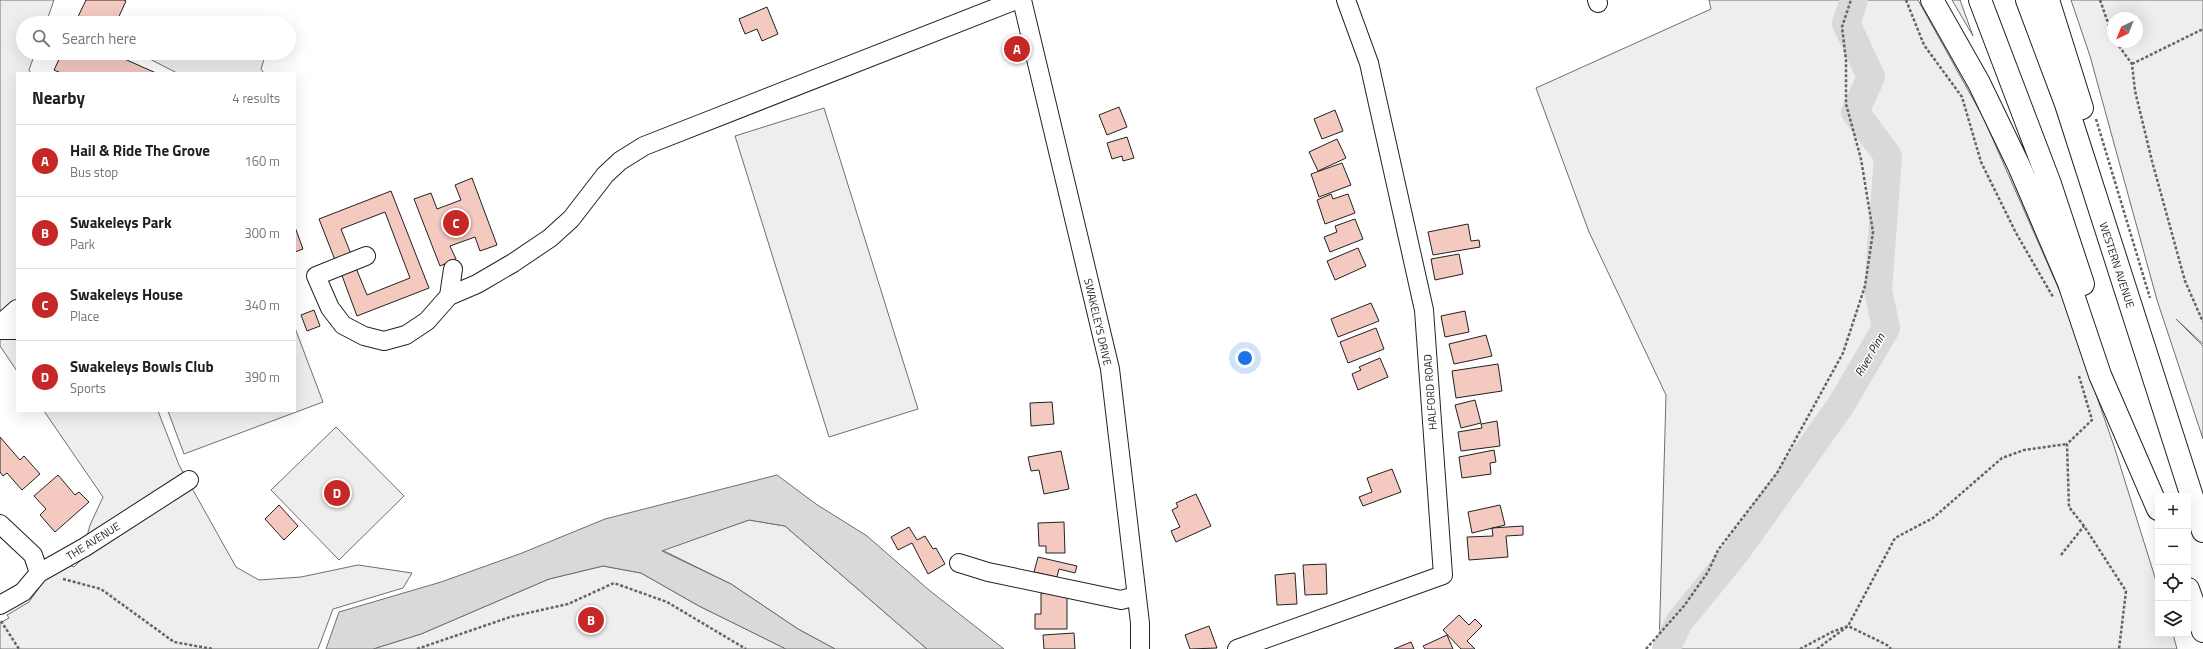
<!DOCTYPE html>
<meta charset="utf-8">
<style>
:root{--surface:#fff;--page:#f2f2f2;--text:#202124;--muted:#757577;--line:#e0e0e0;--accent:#c62828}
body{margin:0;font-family:"Titillium Web",sans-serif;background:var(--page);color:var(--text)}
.controls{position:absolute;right:12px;bottom:12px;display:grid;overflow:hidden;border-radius:0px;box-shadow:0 4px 16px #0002}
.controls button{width:36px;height:36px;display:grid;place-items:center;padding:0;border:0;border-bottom:1px solid var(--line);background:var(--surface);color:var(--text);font:20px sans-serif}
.compass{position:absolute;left:2107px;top:12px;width:36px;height:36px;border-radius:50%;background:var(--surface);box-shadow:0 4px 16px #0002;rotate:223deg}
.you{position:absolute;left:1245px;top:358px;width:14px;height:14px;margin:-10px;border:3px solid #fff;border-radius:50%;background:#1a73e8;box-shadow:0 0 0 6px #1a73e833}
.badge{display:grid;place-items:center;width:26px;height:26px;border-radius:50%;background:var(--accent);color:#fff;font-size:13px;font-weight:700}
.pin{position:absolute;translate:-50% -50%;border:2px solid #fff;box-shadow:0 1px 4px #0006}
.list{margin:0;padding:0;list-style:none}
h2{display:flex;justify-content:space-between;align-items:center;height:52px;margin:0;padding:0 16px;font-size:17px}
h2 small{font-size:13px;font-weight:400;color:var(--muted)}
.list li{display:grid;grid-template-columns:26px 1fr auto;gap:12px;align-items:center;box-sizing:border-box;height:72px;padding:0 16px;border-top:1px solid var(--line)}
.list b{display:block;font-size:15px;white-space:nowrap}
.list p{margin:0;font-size:13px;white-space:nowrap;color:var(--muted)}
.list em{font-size:13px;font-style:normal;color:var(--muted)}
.icon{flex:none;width:22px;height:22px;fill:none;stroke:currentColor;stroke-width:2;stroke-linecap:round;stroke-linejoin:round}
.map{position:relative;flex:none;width:2203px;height:649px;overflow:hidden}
.search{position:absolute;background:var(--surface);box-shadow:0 4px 16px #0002;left:16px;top:16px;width:280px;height:44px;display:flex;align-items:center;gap:10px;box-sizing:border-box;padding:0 14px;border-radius:22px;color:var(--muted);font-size:15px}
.panel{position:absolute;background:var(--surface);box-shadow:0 4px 16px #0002;left:16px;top:72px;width:280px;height:340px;border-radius:0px}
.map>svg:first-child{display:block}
.green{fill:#eee;stroke:#6f6f6f;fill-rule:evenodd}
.parking{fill:#ededed;stroke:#6f6f6f}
.water{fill:#d9d9d9;stroke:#6f6f6f}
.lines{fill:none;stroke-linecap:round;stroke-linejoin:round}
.river{stroke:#d9d9d9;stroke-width:28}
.building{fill:#f3c9c0;stroke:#222}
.minor-casing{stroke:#222;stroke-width:20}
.highway-casing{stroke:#222;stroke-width:24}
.path{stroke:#646464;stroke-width:2.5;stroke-dasharray:3 2;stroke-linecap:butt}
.minor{stroke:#fff;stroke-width:18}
.highway{stroke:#fff;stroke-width:22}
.labels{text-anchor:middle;stroke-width:3;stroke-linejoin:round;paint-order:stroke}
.street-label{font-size:11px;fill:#222;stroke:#fff}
.water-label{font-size:12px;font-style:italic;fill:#222;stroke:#fff}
</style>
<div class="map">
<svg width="2203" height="649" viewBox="0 0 2203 649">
<rect width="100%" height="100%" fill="#fff"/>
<path class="green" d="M0,0H54L46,23H23V53H35L29,70L31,73H17V371L0,346Z
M1709,0H1918L1983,117L2061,294L2114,446L2158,587V634H2173L2177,649H1659L1666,395L1589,232L1536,88L1711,9Z
M1952,0H1960L1973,36Z
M2071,0H2203V344L2176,319L2203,346V439L2157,300L2090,56ZM2113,18H2137V42H2113Z
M138,53H266L261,69L264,73H177Z
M824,108L918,409L829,437L735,136Z
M44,411H158L179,465L236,567L259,580L301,577L358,565L412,573L403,588L333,609L318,649H0V623L9,618L7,615L29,602L58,561L74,567L80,561L90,525L103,497Z
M336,427L404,496L339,560L271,490Z
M749,520L785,526L927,649H835L798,629L731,584L662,550Z
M603,566L641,573L699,606L786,649H373L421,634L549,579Z"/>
<path class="parking" d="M295,328L323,402L184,454L168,411H295Z"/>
<path class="water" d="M777,475L816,504L867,536L929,590L1004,649H927L785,526L749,520L662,551L731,584L798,629L835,649H786L699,606L641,573L603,566L549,579L421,634L373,649H326L339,612L441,582L522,553L605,519Z"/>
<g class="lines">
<path class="river" d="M1666,649L1679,622L1737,551L1841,405L1886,328L1878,290L1888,156L1855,112L1871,77L1846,23L1854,0"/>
</g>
<path class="building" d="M86,0H124L126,1L116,23H75Z
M767,7L778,34L762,41L757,29L745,34L739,19Z
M62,53H111L156,73H61L54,70Z
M1119,107L1127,127L1107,135L1099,115Z
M1335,110L1343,131L1322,139L1314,119Z
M1127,137L1134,158L1123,161L1122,156L1112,159L1107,143Z
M1337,139L1346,158L1318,171L1309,152Z
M1342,163L1351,185L1319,197L1311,174Z
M472,178L497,245L480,251L475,237L450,246L456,259L440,266L414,199L431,193L437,209L461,200L455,185Z
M391,191L429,288L357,316L341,273L356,268L367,295L410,278L385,212L341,229L351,254L335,260L319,219Z
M1331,194L1333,199L1348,194L1355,213L1325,224L1317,200Z
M1355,219L1363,239L1330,252L1324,237L1337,232L1335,226Z
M1468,224L1471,241L1479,240L1480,247L1433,255L1428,232Z
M295,227L303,249L295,252Z
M1358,248L1366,266L1335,280L1327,261Z
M1459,254L1463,274L1435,280L1431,259Z
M1371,303L1379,321L1338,337L1331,319Z
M314,310L320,326L307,331L301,315Z
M1465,311L1469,332L1445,337L1441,316Z
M1376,328L1384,349L1348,363L1340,342Z
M1486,335L1492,356L1454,364L1449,344Z
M1380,358L1388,377L1358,390L1352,374L1361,370L1359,367Z
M1498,364L1502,391L1456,398L1452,371Z
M1475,400L1481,423L1461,428L1455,405Z
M1052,402L1054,424L1031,426L1030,403Z
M1497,421L1500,446L1461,451L1458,432L1482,428L1481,424Z
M0,437L20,460L24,456L40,474L22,490L7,473L3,476L0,472Z
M1494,450L1496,462L1490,463L1491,474L1462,478L1459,457Z
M1061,451L1069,489L1044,494L1039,470L1031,471L1028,457Z
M1392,469L1401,492L1363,506L1359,497L1372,492L1367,478Z
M58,475L75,495L79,492L89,502L55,532L40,515L46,509L34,496Z
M1196,494L1211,526L1176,542L1171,531L1180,527L1172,510L1178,507L1176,503Z
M279,505L298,526L284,540L265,519Z
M1500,505L1505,525L1472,533L1468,512Z
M1064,522L1065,553H1046V546H1039L1038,523Z
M1523,526V535L1506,536L1508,557L1469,560L1467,537L1493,536L1492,528Z
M909,527L917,540L925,536L933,549L936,548L945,564L928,574L912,543L898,550L891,537Z
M1038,557L1077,566L1075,573L1059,569L1057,577L1034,572Z
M1326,564L1327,594L1305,595L1303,565Z
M1295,573L1297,604L1277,605L1275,575Z
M1041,593H1067V629H1035V614H1041Z
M1459,615L1469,625L1475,619L1482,626L1467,641L1475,649H1461L1443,630Z
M1209,626L1217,648L1190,649L1185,635Z
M1074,633L1075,649H1044L1043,635Z
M1447,635L1453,649H1425L1423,646Z
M1411,642L1414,649H1394Z"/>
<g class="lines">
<defs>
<path id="minor" d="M1022,0L1110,369L1140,623V649
M1597,0L1598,3
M366,256L316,276L330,308L343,325L364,336L384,341L406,335L427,321L449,296L477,284L513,263L550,238L571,219L605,175L620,161L644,146L1016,0
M449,296L453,269
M0,324L17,309
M0,330H17
M0,524L33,555L39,573
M959,563L988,572L1121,600L1136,596
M0,605L23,592L39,573L85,547L189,480
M1237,649L1443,575L1424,310L1369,63L1346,0"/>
<path id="highway" d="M1932,0L1979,83L2019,166L2069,283L2100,375L2158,509
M1980,0L2050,184L2083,284
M2027,0L2066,104L2203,531
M2048,0L2082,108
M2188,589L2203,631"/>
</defs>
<use href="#minor" class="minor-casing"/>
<use href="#highway" class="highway-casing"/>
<path class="path" d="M1906,0L1924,45L1962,97L1981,162L2016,233L2053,297
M2100,0L2113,37
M2116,42L2132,64L2135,91L2152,161L2185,281L2203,322
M2132,64L2203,29
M2096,119L2150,298
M2079,376L2092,420L2067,444L2069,507L2084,526L2126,591L2119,649
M2061,555L2084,526
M63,579L101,589L174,642L213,649
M1,621L19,649
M417,649L510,617L568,604L614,583L667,602L746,649
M1646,649L1684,606L1708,572L1718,550L1777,473L1843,353L1865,286L1873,232L1861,159L1846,104V60L1842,27L1851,0
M1800,649L1832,632L1848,626L1887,645L1891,649
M1817,649L1848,626L1895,538L1933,518L2002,458L2024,450L2067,444"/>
<use href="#minor" class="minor"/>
<use href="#highway" class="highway"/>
</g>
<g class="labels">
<g class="street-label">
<text transform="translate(2117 265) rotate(72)" y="4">WESTERN AVENUE</text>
<text transform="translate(1098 322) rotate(77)" y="4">SWAKELEYS DRIVE</text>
<text transform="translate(1430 392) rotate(-94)" y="4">HALFORD ROAD</text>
<text transform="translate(93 541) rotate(-32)" y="4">THE AVENUE</text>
</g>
<g class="water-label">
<text transform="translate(1870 355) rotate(-60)" y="4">River Pinn</text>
</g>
</g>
</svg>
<div class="controls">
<button>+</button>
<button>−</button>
<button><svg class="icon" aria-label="locate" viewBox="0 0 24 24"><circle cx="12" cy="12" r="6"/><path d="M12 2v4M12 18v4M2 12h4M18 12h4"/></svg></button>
<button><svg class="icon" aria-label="layers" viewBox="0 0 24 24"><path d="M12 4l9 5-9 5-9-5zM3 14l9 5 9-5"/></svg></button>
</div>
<svg class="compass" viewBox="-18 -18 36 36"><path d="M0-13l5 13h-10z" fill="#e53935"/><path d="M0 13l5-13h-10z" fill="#757577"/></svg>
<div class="you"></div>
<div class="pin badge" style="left:1017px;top:49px">A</div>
<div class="pin badge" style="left:591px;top:620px">B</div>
<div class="pin badge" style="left:456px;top:223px">C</div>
<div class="pin badge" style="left:337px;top:493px">D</div>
<div class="search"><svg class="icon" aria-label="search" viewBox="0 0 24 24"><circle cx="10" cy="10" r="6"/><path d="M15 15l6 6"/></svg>Search here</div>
<section class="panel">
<h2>Nearby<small>4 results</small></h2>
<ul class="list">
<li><span class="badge">A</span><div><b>Hail &amp; Ride The Grove</b><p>Bus stop</p></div><em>160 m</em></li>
<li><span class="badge">B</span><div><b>Swakeleys Park</b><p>Park</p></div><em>300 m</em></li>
<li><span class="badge">C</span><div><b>Swakeleys House</b><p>Place</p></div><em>340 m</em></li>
<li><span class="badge">D</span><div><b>Swakeleys Bowls Club</b><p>Sports</p></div><em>390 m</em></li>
</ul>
</section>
</div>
